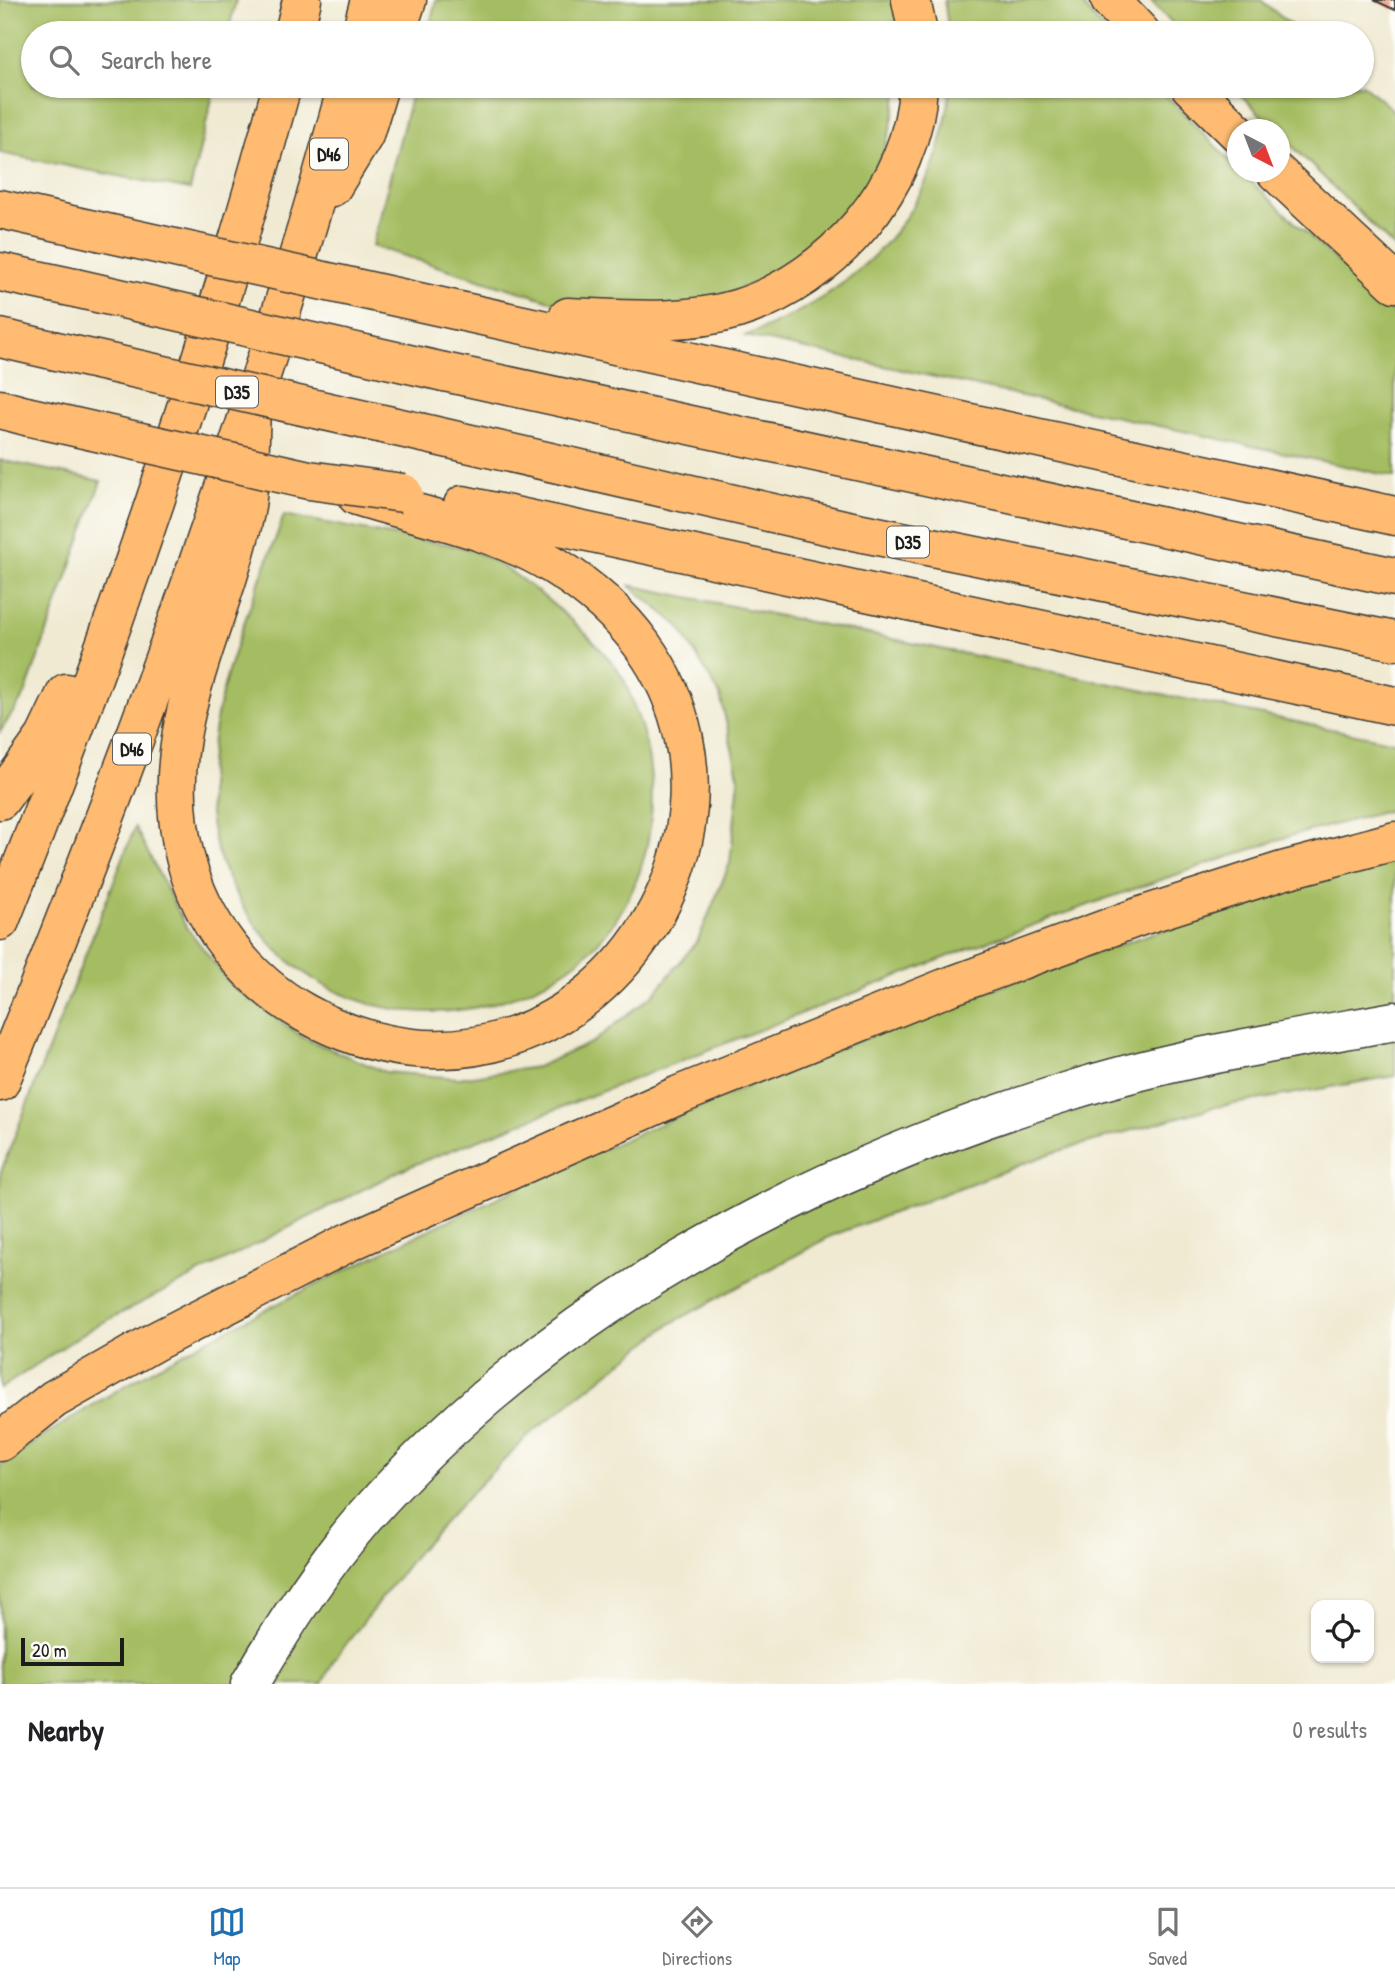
<!DOCTYPE html>
<style>
:root{--surface:#fff;--page:#f2f2f2;--text:#202124;--muted:#757577;--line:#e0e0e0;--accent:#1f6fb2}
body{margin:0;font-family:"Patrick Hand",sans-serif;background:var(--page);color:var(--text)}
.controls{position:absolute;right:21px;bottom:21px;display:grid;overflow:hidden;border-radius:14px;box-shadow:0 2px 5px #0004}
.controls button{width:63px;height:63px;display:grid;place-items:center;padding:0;border:0;border-bottom:2px solid var(--line);background:var(--surface);color:var(--text);font:35px sans-serif}
.compass{position:absolute;left:1227px;top:119px;width:63px;height:63px;border-radius:50%;background:var(--surface);box-shadow:0 2px 5px #0004;rotate:138deg}
.scale{position:absolute;left:21px;bottom:18px;width:103px;box-sizing:border-box;padding-left:7px;border:4px solid #1c1c1c;border-top:0;font-size:19px;line-height:24px;white-space:nowrap;color:#1c1c1c;-webkit-text-stroke:5px #fdfcf7;paint-order:stroke}
.list{margin:0;padding:0;list-style:none}
h2{display:flex;justify-content:space-between;align-items:center;height:91px;margin:0;padding:0 28px;font-size:30px}
h2 small{font-size:23px;font-weight:400;color:var(--muted)}
.icon{flex:none;width:38px;height:38px;fill:none;stroke:currentColor;stroke-width:2;stroke-linecap:round;stroke-linejoin:round}
.map{position:relative;flex:none;width:1395px;height:1684px;overflow:hidden}
.search{position:absolute;background:var(--surface);box-shadow:0 2px 5px #0004;left:21px;right:21px;top:21px;height:77px;display:flex;align-items:center;gap:18px;box-sizing:border-box;padding:0 24px;border-radius:38px;color:var(--muted);font-size:26px}
.sheet{height:203px;background:var(--surface)}
nav{display:flex;justify-content:space-around;align-items:center;box-sizing:border-box;height:98px;border-top:2px solid var(--line);background:var(--surface);font-size:19px;color:var(--muted)}
nav a{display:grid;justify-items:center;gap:4px}
nav .on{color:var(--accent)}
.map>svg:first-child{display:block}
.green{fill:#a5bd62;stroke:#606c3f;stroke-width:2}
.building{fill:#f6a383}
.lines{fill:none;stroke-linecap:round;stroke-linejoin:round}
.minor-casing{stroke:#3c3b37;stroke-width:41}
.motorway-casing{stroke:#3c3b37;stroke-width:41}
.minor{stroke:#fff;stroke-width:38}
.motorway{stroke:#febb71;stroke-width:38}
.motorway-bridge-casing{stroke:#3c3b37;stroke-width:41;stroke-linecap:butt}
.motorway-bridge{stroke:#febb71;stroke-width:38}
.labels{text-anchor:middle;stroke-width:7;stroke-linejoin:round;paint-order:stroke}
.shield{fill:#fdfcf7;stroke:#605f5e;stroke-width:2}
.shield-label{font-size:19px;font-weight:bold;fill:#1c1c1c}
</style>
<div class="map">
<svg width="1395" height="1684" viewBox="0 0 1395 1684">
<rect width="100%" height="100%" fill="#fdfcf7"/>
<filter id="ink" filterUnits="userSpaceOnUse"><feTurbulence type="fractalNoise" baseFrequency=".0143" numOctaves="2"/><feDisplacementMap in="SourceGraphic" scale="14" xChannelSelector="R" yChannelSelector="G"/><feConvolveMatrix kernelMatrix="1 2 1 2 8 2 1 2 1" color-interpolation-filters="sRGB"/></filter>
<filter id="wash" filterUnits="userSpaceOnUse"><feTurbulence type="fractalNoise" baseFrequency=".00686" numOctaves="4" result="noise"/><feDisplacementMap in="SourceGraphic" scale="28" xChannelSelector="R" yChannelSelector="G"/><feGaussianBlur stdDeviation="1.57" result="paint"/><feColorMatrix in="noise" values="0 0 0 0 0 0 0 0 0 0 0 0 0 0 0 0 0 1.4 0 .05"/><feComposite in="paint" operator="in"/></filter>
<g filter="url(#wash)">
<rect width="100%" height="100%" fill="#f0ead2"/>
<path class="green" d="M0,0H236L228,33H33V86H215L190,190L0,153Z
M436,0H894L899,33H428Z
M944,0H1078L1107,33H949Z
M1150,0H1261L1300,33H1182Z
M1362,84L1395,112V248L1280,134V130L1275,129L1232,86Z
M414,86H899L890,131L881,158L852,209L795,265L696,308L557,303L372,246Z
M950,86H1157L1237,168L1238,172H1241L1395,315V477L745,336C857,294 942,211 950,86Z
M0,460L101,481L25,694L0,732Z
M284,515C328,523 373,532 417,540C436,543 459,544 476,552C519,571 598,638 623,678C628,687 631,697 634,706C672,800 650,916 561,973C452,1043 307,1018 241,903C222,871 209,834 209,796C207,698 252,606 284,515Z
M629,585L1395,742V809L1290,836L1105,899L970,948L403,1169L90,1329L0,1389V1174L135,827L185,925L232,986L304,1038L385,1072L458,1078L537,1067L593,1042L654,994L698,940L730,863L739,779L720,695L679,626Z
M1395,861V1076L1211,1108L1052,1153L831,1236L670,1324L529,1435L475,1489L419,1550L333,1661L322,1684H0V1466C138,1368 291,1296 443,1223C749,1078 1067,948 1395,861Z"/>
<g id="blocks">
<path class="building" d="M1374,0H1395V10Z"/>
</g>
</g>
<g filter="url(#ink)">
<use href="#blocks" fill-opacity="0" stroke="#3c3b37" stroke-width="2"/>
<g class="lines">
<defs>
<path id="minor" d="M250,1684C283,1627 320,1569 363,1519C545,1310 804,1173 1066,1092C1173,1058 1284,1041 1395,1021"/>
<path id="motorway" d="M911,0L918,33
M1110,0L1141,33
M294,33L302,0
M361,33L370,0
M396,33L407,0
M1190,86L1238,133
M1276,172L1395,283
M332,187L364,135L379,86
M0,209L98,231
M0,272L75,288
M464,312L1395,516
M568,317C622,319 684,325 737,309C831,280 914,186 918,86
M0,338L52,350
M444,372L1395,577
M0,409L26,416
M251,411C249,444 251,480 245,512C221,630 153,730 185,857C201,922 246,980 305,1013C597,1175 855,752 555,566C496,529 423,517 357,496
M423,433L843,529L1395,641
M463,505L1395,706
M0,800L45,737L66,693
M0,921C109,648 205,370 282,86
M0,1082C133,756 255,426 347,86
M0,1442L54,1399L156,1341L349,1242L679,1095L945,988L1141,916L1282,871L1395,841"/>
</defs>
<use href="#minor" class="minor-casing"/>
<use href="#motorway" class="motorway-casing"/>
<use href="#minor" class="minor"/>
<use href="#motorway" class="motorway"/>
<defs>
<path id="motorway-bridge" d="M98,231L464,312
M75,288L444,372
M52,350L423,433
M26,416L309,480L403,493"/>
</defs>
<use href="#motorway-bridge" class="motorway-bridge-casing"/>
<use href="#motorway-bridge" class="motorway-bridge"/>
</g>
</g>
<g class="labels">
<g class="shield">
<rect x="310" y="138.5" width="38" height="31" rx="5"/>
<rect x="216" y="376.5" width="42" height="31" rx="5"/>
<rect x="887" y="526.5" width="42" height="31" rx="5"/>
<rect x="113" y="733.5" width="38" height="31" rx="5"/>
</g>
<g class="shield-label">
<text x="329" y="161">D46</text>
<text x="237" y="399">D35</text>
<text x="908" y="549">D35</text>
<text x="132" y="756">D46</text>
</g>
</g>
</svg>
<div class="controls">
<button><svg class="icon" aria-label="locate" viewBox="0 0 24 24"><circle cx="12" cy="12" r="6"/><path d="M12 2v4M12 18v4M2 12h4M18 12h4"/></svg></button>
</div>
<svg class="compass" viewBox="-18 -18 36 36"><path d="M0-13l5 13h-10z" fill="#e53935"/><path d="M0 13l5-13h-10z" fill="#757577"/></svg>
<div class="scale">20 m</div>
<div class="search"><svg class="icon" aria-label="search" viewBox="0 0 24 24"><circle cx="10" cy="10" r="6"/><path d="M15 15l6 6"/></svg>Search here</div>
</div>
<section class="sheet">
<h2>Nearby<small>0 results</small></h2>
<ul class="list">
</ul>
</section>
<nav>
<a class="on"><svg class="icon" aria-label="map" viewBox="0 0 24 24"><path d="M3 6l6-2 6 2 6-2v14l-6 2-6-2-6 2zM9 4v14M15 6v14"/></svg>Map</a>
<a><svg class="icon" aria-label="directions" viewBox="0 0 24 24"><path d="M12 3l9 9-9 9-9-9zM9 14v-3h6M13 9l2 2-2 2"/></svg>Directions</a>
<a><svg class="icon" aria-label="saved" viewBox="0 0 24 24"><path d="M7 4h10v16l-5-4-5 4z"/></svg>Saved</a>
</nav>
